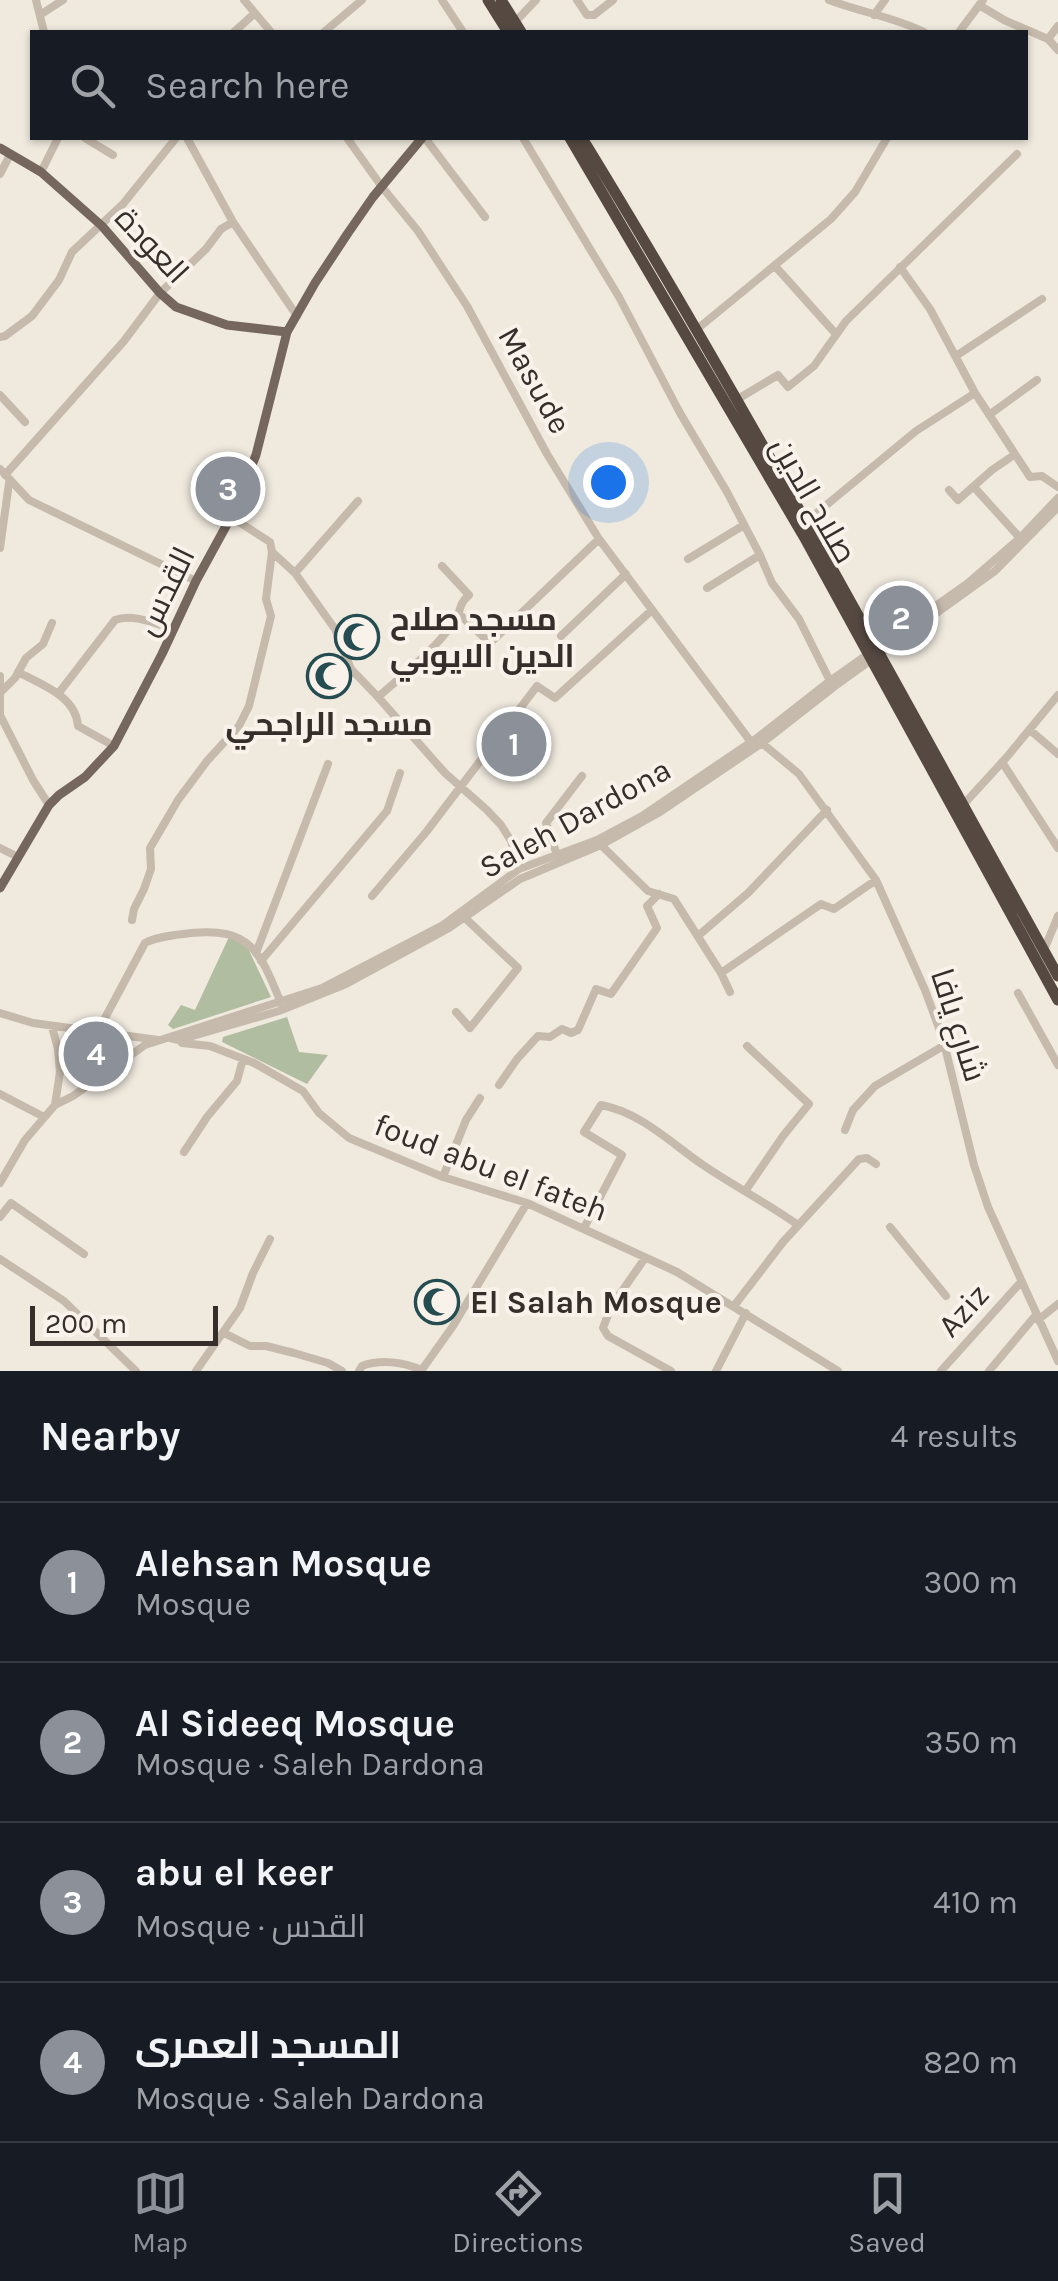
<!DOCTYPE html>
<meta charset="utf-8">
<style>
:root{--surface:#171b24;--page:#20242c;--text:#f1f3f6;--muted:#9ea1a6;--line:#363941;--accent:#8c9099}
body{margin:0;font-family:Karla,Cairo,sans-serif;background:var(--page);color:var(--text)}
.scale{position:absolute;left:30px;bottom:25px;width:188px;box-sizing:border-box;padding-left:10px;border:5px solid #352e2a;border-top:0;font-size:28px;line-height:35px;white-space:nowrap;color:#352e2a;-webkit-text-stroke:8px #f8f2ea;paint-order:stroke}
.you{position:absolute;left:608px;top:482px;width:35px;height:35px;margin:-25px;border:8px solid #fff;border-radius:50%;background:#1a73e8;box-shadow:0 0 0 15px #1a73e833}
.badge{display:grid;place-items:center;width:65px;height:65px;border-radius:50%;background:var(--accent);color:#fff;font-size:32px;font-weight:700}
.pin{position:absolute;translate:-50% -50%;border:5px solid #fff;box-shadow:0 2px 10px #0006}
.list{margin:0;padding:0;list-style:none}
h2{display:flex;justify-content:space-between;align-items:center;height:130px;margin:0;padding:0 40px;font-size:42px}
h2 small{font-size:32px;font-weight:400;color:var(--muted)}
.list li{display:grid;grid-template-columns:65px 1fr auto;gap:30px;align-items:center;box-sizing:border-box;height:160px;padding:0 40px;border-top:2px solid var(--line)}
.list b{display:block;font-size:38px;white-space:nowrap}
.list p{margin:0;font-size:32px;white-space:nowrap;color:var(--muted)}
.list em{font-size:32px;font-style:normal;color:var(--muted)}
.icon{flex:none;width:55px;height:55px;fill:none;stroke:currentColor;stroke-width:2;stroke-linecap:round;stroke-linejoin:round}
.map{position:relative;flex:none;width:1058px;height:1371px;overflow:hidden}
.search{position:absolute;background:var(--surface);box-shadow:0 2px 8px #0004;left:30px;right:30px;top:30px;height:110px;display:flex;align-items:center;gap:25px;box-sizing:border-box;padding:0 35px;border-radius:0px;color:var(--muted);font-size:38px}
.sheet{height:770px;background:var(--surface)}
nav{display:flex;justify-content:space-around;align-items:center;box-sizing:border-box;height:140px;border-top:2px solid var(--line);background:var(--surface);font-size:28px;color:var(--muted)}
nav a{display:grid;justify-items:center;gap:5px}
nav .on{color:var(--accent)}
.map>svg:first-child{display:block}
.green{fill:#b1bda0}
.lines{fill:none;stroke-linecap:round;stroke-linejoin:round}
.minor{stroke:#c6baac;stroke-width:8}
.major{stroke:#75675d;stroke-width:9}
.highway{stroke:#554942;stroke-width:11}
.labels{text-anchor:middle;stroke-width:8;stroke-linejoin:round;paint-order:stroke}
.street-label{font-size:32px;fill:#352e2a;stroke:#f8f2ea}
.poi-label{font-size:32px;font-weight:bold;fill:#352e2a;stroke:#f8f2ea;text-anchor:start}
</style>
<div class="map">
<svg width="1058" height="1371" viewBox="0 0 1058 1371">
<rect width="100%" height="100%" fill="#efe9de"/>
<path class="green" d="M229,937L247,946L271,997L173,1029L168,1025L181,1005L195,1010Z
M287,1017L299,1052L328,1055L307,1084L222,1042L223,1037Z"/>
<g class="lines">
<path class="minor" d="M36,0L44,32
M244,0L271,32
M442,0L463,32
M577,0L587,15H594L613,0
M829,0C860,12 894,17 924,32
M979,5L1004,20L1048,39L1058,50
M40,15L63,0
M874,15L885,0
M515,22L536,0
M234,32L255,13
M324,32L362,0
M959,32L983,0
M1048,39L1058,26
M85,138L113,155
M187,138L233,222L297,316
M347,138L382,187L418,231L467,306L547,454L599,539L751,742
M425,138L485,217
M523,138L619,297L680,413L727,492L760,555L772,583L799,619L830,681
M41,172L58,138
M0,174L10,155
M775,266L835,333
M900,267L930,309L975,393L1030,477L1042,476L1058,487
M696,330L831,219L855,192L887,138
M0,337L5,336L32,316L59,280L72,252L123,204L176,138
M956,356L1042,299
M0,395L25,422
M736,400L778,375L788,387L814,366L846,321L1017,154
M989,415L1037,380
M0,469L29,500L196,581
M5,475L124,341L160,293L206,249L221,229L233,222
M974,487L1020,538
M949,490L958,500L992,470L1014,455
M231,517L270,542L272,552L295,573L335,629L351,669L378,697L445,773L487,810L501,825L511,841L519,869
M807,521L916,431L975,393
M0,548L9,483
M688,559L744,525
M295,573L358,501
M707,588L760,555
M458,613L490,643L599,539
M561,636L626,574
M18,672C42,685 76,696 78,726L114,746
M0,676V715L33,780L49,805
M2,691L15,678L26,658L43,644L52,623
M58,694L115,620C132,613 156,624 174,629
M378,697C405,673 434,651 454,622C462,611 457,606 469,595L442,566
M1030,730L1058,754
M762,743L799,774L876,880L925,990L943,1039L974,1165L988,1207L1058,1361
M1002,762L1058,848
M963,805L1006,758L1058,695
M600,844L648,891L674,899L721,973L821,904L834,909L876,880
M0,848L18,857
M557,855L546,823L582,776
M372,896L427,831L537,686L555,698L652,610
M132,920L134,909L144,889L151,869L150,848L178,800L207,761L239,726L249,706L271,616L266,599L272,552
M699,935L748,893L827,810
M1044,950L1058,916
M256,953L328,764
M261,961L387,811L400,773
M721,973L730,992
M1018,993L1058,1065
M456,1012L470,1028L518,968L464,917
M0,1013L33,1023L158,1040
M52,1027L58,1049L60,1072L55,1105
M97,1033L145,943C158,936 176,935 191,933C251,927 260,952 281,1003
M170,1038L179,1040L279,1011L346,984L449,928L520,879L601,845L660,812L762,743L835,686L995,571L1058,507
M182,1043L210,1046L254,1063L303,1091L319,1113L349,1138L443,1177L527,1203L677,1272L838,1371
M499,1085L517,1059L538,1036L550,1037L562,1029L571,1033L578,1030L596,989L611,994L657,928L647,906L659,894
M0,1094L44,1117
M845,1130L853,1110L875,1086L945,1045
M184,1152L207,1117L237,1081L243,1059
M443,1177L466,1120L480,1098
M0,1183L25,1140L55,1105L73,1096L145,1045L322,988L443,925L519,869L597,840L642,816L757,738L830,681L968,583L1020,538L1058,498
M746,1190L783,1136L809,1104L747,1046
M0,1217L11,1203L84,1254
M890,1227L946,1296
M584,1228L622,1155L584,1132L601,1105C640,1112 671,1143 703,1165C734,1186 767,1203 798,1225
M645,1258L611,1307L603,1328L608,1336L671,1371
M0,1259L64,1301L136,1371
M734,1306L783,1242L859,1159L867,1158L876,1164
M1038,1320L1058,1304
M224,1333L250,1346H266L294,1353L328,1363L342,1371
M196,1371L240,1308L253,1273L270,1239
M359,1371L362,1366C380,1359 405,1362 421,1370
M421,1371L453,1326L527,1203
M716,1371L746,1313
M941,1371L1021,1282
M989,1371L1036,1315"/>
<path class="major" d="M0,148L41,172L102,226L160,293L176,307L227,325L287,332
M0,888L49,805L59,795L85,777L114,746L162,654L196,581L231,517L256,455L287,332L315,283L348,233L373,197L422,138"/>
<path class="highway" d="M488,0L508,32
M501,0L521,32
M570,138L806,540L1058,1000
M582,138C750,412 901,695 1058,976"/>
</g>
<defs>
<symbol id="mosque-ring" viewBox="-11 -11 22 22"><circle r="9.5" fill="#f8f2ea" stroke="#244c51" stroke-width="1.5"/><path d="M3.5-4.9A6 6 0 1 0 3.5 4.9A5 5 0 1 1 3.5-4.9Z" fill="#244c51"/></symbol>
</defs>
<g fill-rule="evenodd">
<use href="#mosque-ring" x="332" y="612" width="50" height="50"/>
<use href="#mosque-ring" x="304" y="651" width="50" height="50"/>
<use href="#mosque-ring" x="412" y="1277" width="50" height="50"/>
</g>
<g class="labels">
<g class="street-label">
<text transform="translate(152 245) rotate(47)" y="11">العودة</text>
<text transform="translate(535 380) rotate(61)" y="11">Masude</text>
<text transform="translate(814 500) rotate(60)" y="11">صلاح الدين</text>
<text transform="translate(165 591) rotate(-64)" y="11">القدس</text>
<text transform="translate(575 818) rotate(-29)" y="11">Saleh Dardona</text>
<text transform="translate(959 1025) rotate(72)" y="11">شارع يافا</text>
<text transform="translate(491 1167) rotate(21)" y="11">foud abu el fateh</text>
<text transform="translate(963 1310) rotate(-48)" y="11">Aziz</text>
</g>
<g class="poi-label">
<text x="390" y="630">مسجد صلاح<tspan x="390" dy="37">الدين الايوبي</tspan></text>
<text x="329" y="735" text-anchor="middle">مسجد الراجحي</text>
<text x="470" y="1313">El Salah Mosque</text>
</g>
</g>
</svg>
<div class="scale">200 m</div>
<div class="you"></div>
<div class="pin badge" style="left:514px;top:744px">1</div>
<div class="pin badge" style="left:901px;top:618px">2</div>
<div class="pin badge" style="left:228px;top:489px">3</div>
<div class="pin badge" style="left:96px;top:1054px">4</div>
<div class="search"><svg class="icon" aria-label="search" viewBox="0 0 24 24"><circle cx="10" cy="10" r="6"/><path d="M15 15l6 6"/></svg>Search here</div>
</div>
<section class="sheet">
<h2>Nearby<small>4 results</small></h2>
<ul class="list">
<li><span class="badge">1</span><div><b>Alehsan Mosque</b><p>Mosque</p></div><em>300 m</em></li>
<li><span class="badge">2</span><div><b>Al Sideeq Mosque</b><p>Mosque · Saleh Dardona</p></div><em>350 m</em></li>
<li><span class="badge">3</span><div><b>abu el keer</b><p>Mosque · القدس</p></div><em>410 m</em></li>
<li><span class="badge">4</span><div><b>المسجد العمرى</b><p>Mosque · Saleh Dardona</p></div><em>820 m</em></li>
</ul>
</section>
<nav>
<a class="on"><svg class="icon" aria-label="map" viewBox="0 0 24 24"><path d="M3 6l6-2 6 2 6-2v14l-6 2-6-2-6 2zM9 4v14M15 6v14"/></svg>Map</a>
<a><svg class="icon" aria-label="directions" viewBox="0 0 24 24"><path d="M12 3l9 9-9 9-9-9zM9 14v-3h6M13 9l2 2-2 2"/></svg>Directions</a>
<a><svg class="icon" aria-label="saved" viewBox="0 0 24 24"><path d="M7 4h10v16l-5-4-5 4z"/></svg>Saved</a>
</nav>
